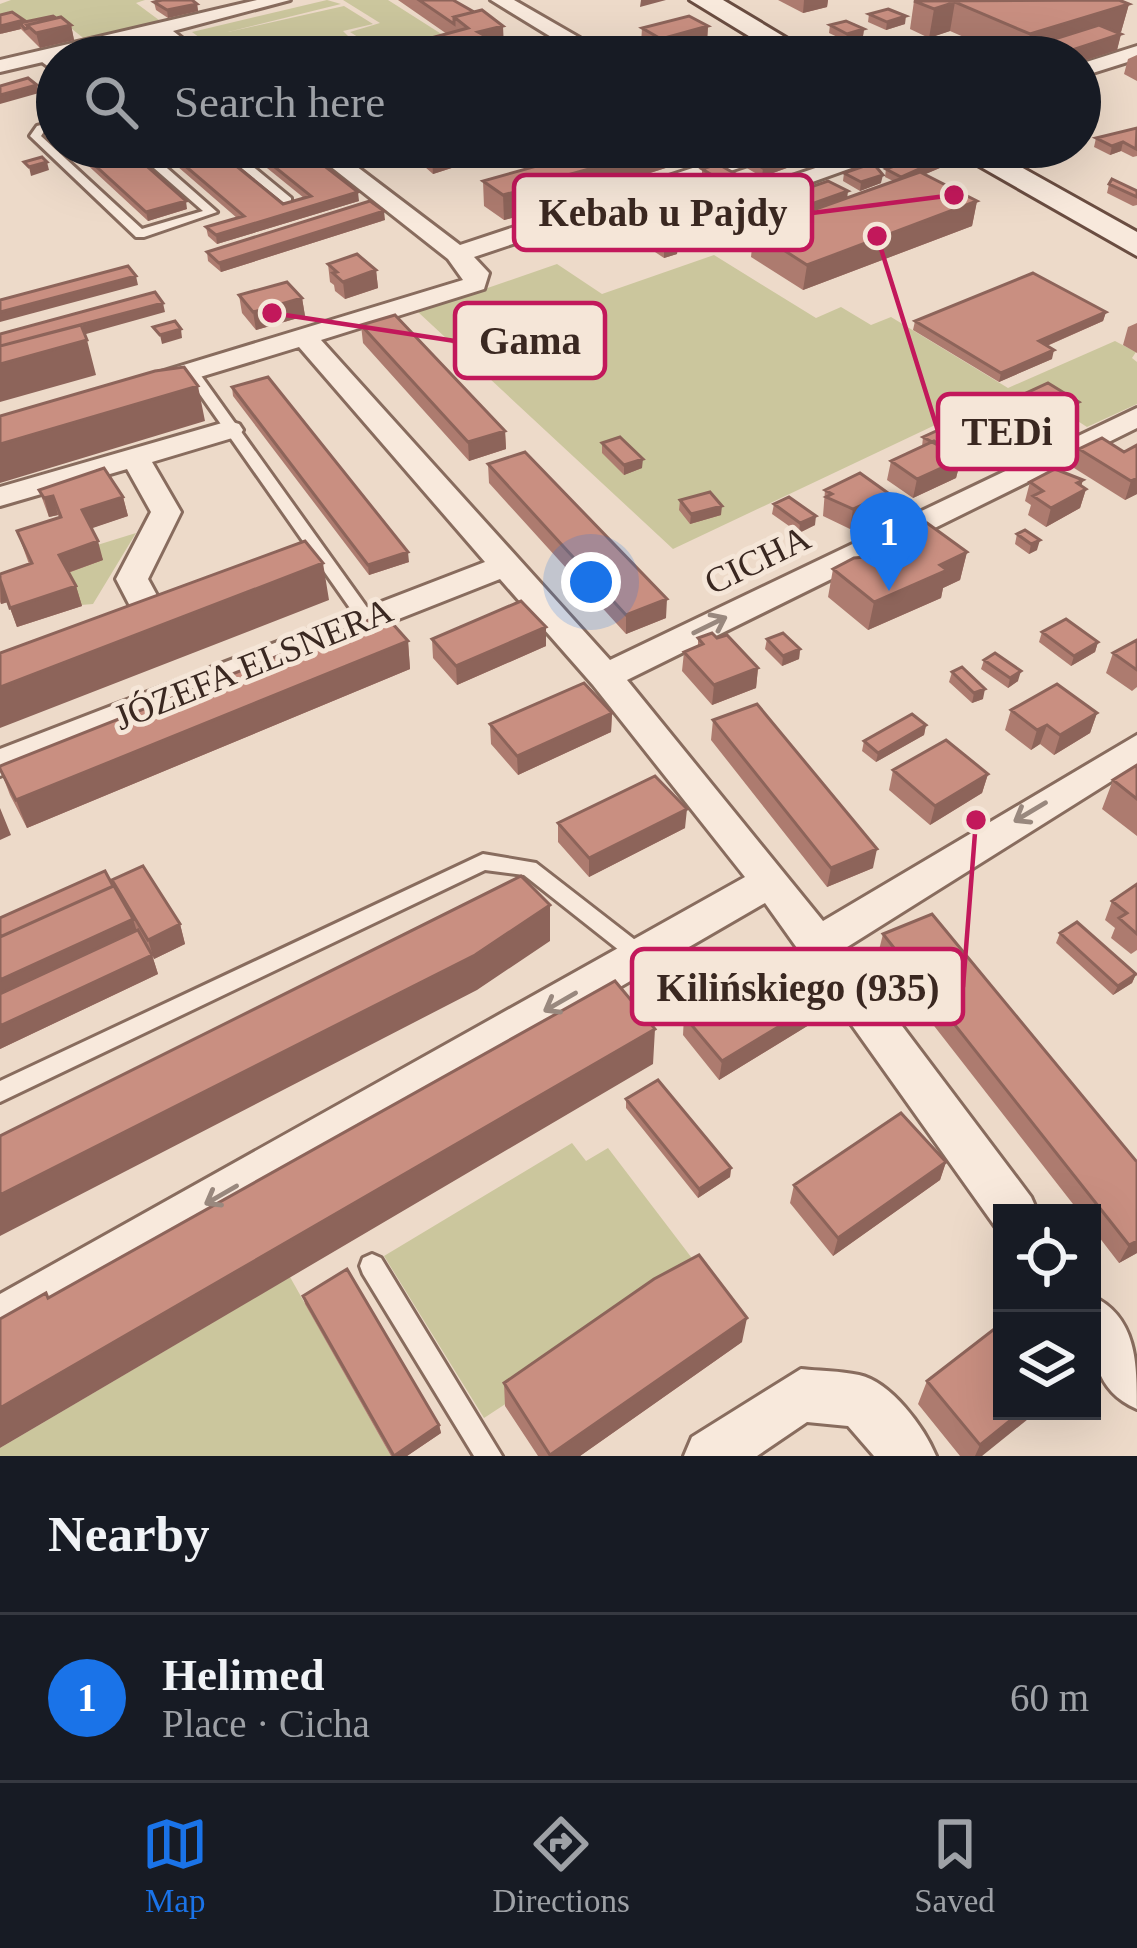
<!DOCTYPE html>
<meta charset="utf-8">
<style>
:root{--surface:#171b24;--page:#20242c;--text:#f1f3f6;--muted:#9ea1a6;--line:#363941;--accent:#1a73e8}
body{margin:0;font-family:"Times New Roman",serif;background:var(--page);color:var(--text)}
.controls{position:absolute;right:36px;bottom:36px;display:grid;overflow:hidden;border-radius:0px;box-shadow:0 12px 48px #0002}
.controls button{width:108px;height:108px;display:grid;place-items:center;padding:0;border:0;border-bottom:3px solid var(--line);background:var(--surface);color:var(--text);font:60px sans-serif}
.you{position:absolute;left:591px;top:582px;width:42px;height:42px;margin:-30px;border:9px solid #fff;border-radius:50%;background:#1a73e8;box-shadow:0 0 0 18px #1a73e833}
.badge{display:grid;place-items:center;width:78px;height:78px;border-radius:50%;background:var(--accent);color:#fff;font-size:39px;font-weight:700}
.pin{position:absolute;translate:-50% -99px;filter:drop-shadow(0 3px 6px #0008)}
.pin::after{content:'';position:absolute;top:63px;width:42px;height:36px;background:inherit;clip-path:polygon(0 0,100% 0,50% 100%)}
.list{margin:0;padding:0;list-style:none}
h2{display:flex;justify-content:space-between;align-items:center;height:156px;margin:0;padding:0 48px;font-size:51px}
h2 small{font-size:39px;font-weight:400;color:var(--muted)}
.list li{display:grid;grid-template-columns:78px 1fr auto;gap:36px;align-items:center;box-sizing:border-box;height:168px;padding:0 48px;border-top:3px solid var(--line)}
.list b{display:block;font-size:45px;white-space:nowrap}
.list p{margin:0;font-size:39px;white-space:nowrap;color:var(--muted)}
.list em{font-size:39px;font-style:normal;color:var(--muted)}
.icon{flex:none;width:66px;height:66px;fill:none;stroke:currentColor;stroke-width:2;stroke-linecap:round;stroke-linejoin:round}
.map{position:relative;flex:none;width:1137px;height:1456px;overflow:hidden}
.search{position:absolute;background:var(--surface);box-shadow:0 12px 48px #0002;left:36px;right:36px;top:36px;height:132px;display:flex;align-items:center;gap:30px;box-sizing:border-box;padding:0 42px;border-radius:66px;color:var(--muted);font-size:45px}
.sheet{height:324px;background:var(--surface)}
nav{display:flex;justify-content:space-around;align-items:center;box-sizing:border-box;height:168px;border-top:3px solid var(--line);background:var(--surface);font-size:33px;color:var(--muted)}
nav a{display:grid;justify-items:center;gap:6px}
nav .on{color:var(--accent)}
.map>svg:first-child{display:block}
.green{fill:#cbc69d}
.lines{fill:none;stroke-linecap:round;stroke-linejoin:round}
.lane-casing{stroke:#886c5e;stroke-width:6}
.street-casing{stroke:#886c5e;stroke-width:6}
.secondary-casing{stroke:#6a4d41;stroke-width:6}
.lane{fill:#f8e9dc;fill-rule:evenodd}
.street{fill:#f8e9dc;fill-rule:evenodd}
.secondary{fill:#f8e9dc;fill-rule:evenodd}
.wall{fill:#ad7b6f}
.shaded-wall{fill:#8d645a}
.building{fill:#c98f81;stroke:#8d645a;stroke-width:3}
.oneway{stroke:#99887e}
.labels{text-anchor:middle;stroke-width:10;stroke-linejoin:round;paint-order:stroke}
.street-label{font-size:36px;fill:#3a2821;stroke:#f5e6d8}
.leader{fill:none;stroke:#c2185b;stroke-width:4.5}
.callout-dot{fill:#c2185b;stroke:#f5e6d8;stroke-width:4.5}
.callout{fill:#f5e6d8;stroke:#c2185b;stroke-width:4.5}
.callout-label{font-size:39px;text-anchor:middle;font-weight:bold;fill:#3a2821}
</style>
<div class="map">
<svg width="1137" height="1456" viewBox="0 0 1137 1456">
<rect width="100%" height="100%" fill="#eddac9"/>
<path class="green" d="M11,0H145L136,3L163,23L87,41L62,21L31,29L0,18V4Z
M327,0L341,4L228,32L344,6L373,24L343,31L349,37L309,48L321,57H226L192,32Z
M343,0H388L465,49C418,67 390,58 350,32L380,23Z
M714,255L816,318L841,307L871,325L891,317L1008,388L1115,341L1136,352L1132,358L1137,362V404L1087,427L1034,393L1005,408L988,400L673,549L418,312L557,264L602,294Z
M136,533L93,604L81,605L64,574L94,546Z
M572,1143L586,1161L608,1148L704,1274L484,1418L384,1256Z
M290,1277L391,1456H0V1448Z"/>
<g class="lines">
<defs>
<path id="lane" d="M38,55H46L57,65V73L38,59Z
M57,121V127L45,130L41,136L142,229L203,211L130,147H143L217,212L144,237H136L30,136L37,126Z
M216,147H229L291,198V202H283Z
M192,369L197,370L371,613L373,617L371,621H359L185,373Z
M483,854L536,863L648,950L651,956L648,962L641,964L634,962L524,875L485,870L0,1102V1081Z
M372,1254L381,1258L502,1456H474L363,1274L360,1266L363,1258Z"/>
<path id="street" d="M257,0H290L173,31L206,57H183L154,36L0,72V60Z
M491,0H514L580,38L587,48L580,57H559L566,46Z
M1137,46V59L1080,77V64Z
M306,147H331L460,245L732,155L730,147H752L757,154L748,165L474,257L489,273L484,289L321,340L610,660L1137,408V428L627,680L823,921L1137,735V765L844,949L1031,1197L1038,1213H1002V1231L997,1229L765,903L0,1346V1294L745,877L593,685L500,579L0,776V749L485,562L299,347L144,394L130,386L134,380L463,280L448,259Z
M877,147H910L631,247H613L610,242L613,237Z
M229,421L239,424L243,430L239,436L152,462L181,512L148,579L172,623L167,631H143L116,579L151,512L127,469L0,506V487Z
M1092,1296C1137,1317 1137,1363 1137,1409C1088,1388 1092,1342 1092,1296Z
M801,1369C820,1371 840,1371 859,1375C891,1382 924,1427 936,1456H874L848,1426L807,1422L757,1456H684L692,1437Z"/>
<path id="secondary" d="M690,0H723L818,57H783Z
M946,147H985L1137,232V256Z"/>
</defs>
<use href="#lane" class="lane-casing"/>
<use href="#street" class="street-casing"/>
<use href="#secondary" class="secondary-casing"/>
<use href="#lane" class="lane"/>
<use href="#street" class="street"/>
<use href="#secondary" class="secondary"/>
</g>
<path class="wall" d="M398,0H453L504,48L489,52V57H394V48L447,34Z
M778,0H828L827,7L803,13Z
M914,1L1129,4L1121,32L1118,33L1121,34L1117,50L1080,62V57L1005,55L950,31L929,38L910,29Z
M154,2L197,4L198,11L168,18L156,10Z
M869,14L905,24L886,30L868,22Z
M25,22L71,25L74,40L40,48L21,29L0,34Z
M830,25L864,29L863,36L846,41L829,33Z
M708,26L707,41L661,54L641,44L642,28Z
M1137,55V81L1124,74L1128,59Z
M1137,128V156L1133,157L1121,151L1110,155L1094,147L1096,138Z
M68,147H125L187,209L148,221Z
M155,147H213L283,204L304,198L241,147H300L359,201L217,244L208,236L206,227L237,218Z
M402,147H463L464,164L433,174Z
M903,147H932L947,165L925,174L977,201L972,226L803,290L751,257L753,238L732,245L701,226L702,208L751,217H753L751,215L752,198L796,192L847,198L893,181L885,177L886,169L912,160L902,154Z
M703,148L702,156L650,173V177L568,200V203L504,220L484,206L483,181Z
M796,157L795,165L762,177L745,167L746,158Z
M702,169L739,176V185L723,190L702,178Z
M844,173L881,183L860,191L843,181Z
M1109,184L1137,191V205L1133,206L1107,193Z
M385,220L221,272L208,261L207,252Z
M637,231L678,245L677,254L664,258L637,240Z
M328,264L376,270L378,288L345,299L335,291L334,285L330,282Z
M239,295L302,298L305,316L256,330L242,313Z
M1106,312L1103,321L1047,346L1052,359L999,382L913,330L915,321Z
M1137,323V353L1123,345L1128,327Z
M361,325L505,431L506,449L469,461L363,343Z
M232,387L409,562L369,575L233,396Z
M1009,401L1079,402L1074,421L1067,424L1065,431L1036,439L1005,420Z
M975,404L1003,410L982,419L972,413Z
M923,437L964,453L957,456L961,459L956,478L913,498L887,480L891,461L922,447Z
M602,443L642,468L624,475L602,453Z
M1079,449L1124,452L1137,494L1125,500L1074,468Z
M488,464L666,618L626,634L489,483Z
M1083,480L1081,486L1086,489L1080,508L1046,527L1028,515L1031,505L1025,501L1030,482Z
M39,490L123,497L128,516L91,528L103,560L68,573L76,586L82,606L17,627L8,602L1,604L0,602V574L29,564L17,531L59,517L58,515L49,517Z
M825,490L888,493L884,512L850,529L823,516Z
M680,500L721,515L690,524L679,510Z
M774,504L815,525L799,533L772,514Z
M1025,530L1037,550L1029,554L1015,544L1017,534Z
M967,552L960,580L943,588L941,598L868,630L828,597L833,569Z
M1042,632L1098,642L1095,652L1071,666L1039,642Z
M698,638H717L758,668L756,688L712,705L682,671L684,652L698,646Z
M432,639L546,646L457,685L433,658Z
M767,639L800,649L799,659L782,666L765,649Z
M1137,640V687L1132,691L1106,673L1113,653Z
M408,641L410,669L27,828L10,795L0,769Z
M984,660L1018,681L1008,688L981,669Z
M952,672L983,699L972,703L949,682Z
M1011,710L1097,713L1090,733L1054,755L1040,744L1031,750L1005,730Z
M612,713L611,732L518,775L491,744L490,724Z
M713,720L873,868L827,887L711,740Z
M926,725L924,735L876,762L862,751L864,741Z
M1137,765V836L1102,809L1113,780Z
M893,770L988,774L982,793L930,825L889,790Z
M558,823L685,828L589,877L558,842Z
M112,880L180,924L185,944L154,959L152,955L158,974L0,1049V918L113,886Z
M1137,884V950L1131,954L1111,938L1115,928L1105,920L1112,901Z
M1060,933L1136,974L1132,983L1113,995L1056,943Z
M883,934L1137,1162V1253L1119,1263L1092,1228V1213H1080L878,954Z
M826,998L822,1017L719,1080L683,1035L684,1016Z
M626,1099L731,1168L730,1177L698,1198L626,1108Z
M946,1162L940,1180L833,1256L790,1203L794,1185Z
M303,1296L439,1425L441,1433L407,1456H391L305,1304Z
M1002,1323L982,1456H960L918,1404L927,1381Z
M742,1342L580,1456H538L505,1406L504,1383Z"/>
<path class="shaded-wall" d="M641,0H666L640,7Z
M804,0H828L827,7L803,13Z
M955,2L950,31L929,38L934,9Z
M197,4L198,11L168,18L167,10Z
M1129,4L1121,32L1044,57H1026L1030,34Z
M906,16L905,24L886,30L887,22Z
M24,20L26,28L20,23L21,29L0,34V26Z
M71,25L74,40L40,48L36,33Z
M503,26L504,48L489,52V57H420L478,33Z
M708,26L707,41L661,54V39Z
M864,29L863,36L846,41L847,34Z
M1121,34L1117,50L1080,62V57H1051Z
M37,85L39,93L0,104V95Z
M1123,142L1121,151L1110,155L1112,146Z
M656,147H682L670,155L669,167L650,173V177L568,200V203L504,220L503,195Z
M464,148V164L433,174L432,157Z
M703,148L702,156L669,167L670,159Z
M948,156L947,165L900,185L901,177Z
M796,157L795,165L762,177L763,168Z
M47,162L49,170L31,176L29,167Z
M883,175L881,183L860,191L861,182Z
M739,176V185L723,190L724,182Z
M848,191L847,200L754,231L753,238L732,245L734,227L755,220L772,222L773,209L807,198Z
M358,192L359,201L217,244L216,235Z
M186,201L187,209L148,221L146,212Z
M977,201L972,226L803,290L807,265Z
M384,211L385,220L221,272L219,263Z
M678,245L677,254L664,258V249Z
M376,270L378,288L345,299L343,282Z
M136,276L138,285L0,322V312Z
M302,298L305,316L256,330L253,312Z
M163,303L165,312L0,358V348Z
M1106,312L1103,321L1037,350L1039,341Z
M181,329L182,338L162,344L160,335Z
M87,340L96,375L0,402V364Z
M1054,350L1052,359L999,382L1001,373Z
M198,386L205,421L0,483V444Z
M1005,400L1003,410L982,419L984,410Z
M1079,402L1074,421L1067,424L1065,431L1036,439L1041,420Z
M505,431L506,449L469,461L468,442Z
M966,443L964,453L944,462L946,452Z
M643,459L642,468L624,475V465Z
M961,459L956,478L913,498L917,479Z
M1137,478V494L1125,500L1131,481Z
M1083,480L1079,492L1086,489L1080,508L1046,527L1051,508L1077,483Z
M888,493L884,512L850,529L853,509Z
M53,496L58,515L49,517L44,498Z
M123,497L128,516L87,530L82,510Z
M722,506L721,515L690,524L691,514Z
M816,516L815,525L799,533L800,523Z
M1040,540L1037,550L1029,554L1031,544Z
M98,541L103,560L64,574L59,555Z
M408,552L409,562L369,575L368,565Z
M967,552L960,580L943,588L941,598L868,630L874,602Z
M323,563L329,600L0,728V687Z
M1,582L8,602L1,604L0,583Z
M76,586L82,606L17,627L10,608Z
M667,599L666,618L626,634V615Z
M546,627V646L457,685L456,666Z
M408,641L410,669L27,828L16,800Z
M1098,642L1095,652L1071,666L1074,656Z
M800,649L799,659L782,666L783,656Z
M758,668L756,688L712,705L714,685Z
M1021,671L1018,681L1008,688L1010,678Z
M985,689L983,699L972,703L974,693Z
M612,713L611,732L518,775L517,756Z
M1097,713L1090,733L1054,755L1060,735Z
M926,725L924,735L876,762L878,753Z
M1047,725L1040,744L1031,750L1037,730Z
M988,774L982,793L930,825L935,806Z
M0,808L11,835L0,840Z
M687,809L685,828L589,877V858Z
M877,849L873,868L827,887L831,868Z
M550,905V941L477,990L0,1236V1195Z
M133,919L142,947L0,1014V980Z
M180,924L185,944L154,959L148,940Z
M152,955L158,974L0,1049V1026Z
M1136,974L1132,983L1113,995L1118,986Z
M826,998L822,1017L719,1080L722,1061Z
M655,1029L653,1064L0,1448V1408Z
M946,1162L940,1180L833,1256L838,1238Z
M731,1168L730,1177L698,1198L699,1189Z
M1137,1241V1253L1119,1263L1129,1245Z
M747,1318L742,1342L580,1456H550Z
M1022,1411H1038L982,1456H975L980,1445Z
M439,1425L441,1433L407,1456H394Z"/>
<path class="building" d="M162,0H192L197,4L167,10L154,2Z
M419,0H453L474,12L454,17V24Z
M1119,0L1129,4L1030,34L955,2L934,9L914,1Z
M888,9L906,16L887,22L869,14Z
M482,10L503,26L478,32L489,38L437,54L420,57H408L394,48L468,28L454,17Z
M12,12L24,20L0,26V15Z
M53,16L56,18L27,25L28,28L25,29L20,23Z
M689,16L708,26L661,39L642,28Z
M61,17L71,25L36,33L27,25Z
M846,21L864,29L847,34L830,25Z
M1099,25L1121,34L1051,57H998Z
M126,40L149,52L140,54L143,57H88L84,54L97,51L93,47Z
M707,53L714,57H690Z
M28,78L37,85L0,95V86Z
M1137,128L1136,149L1123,142L1112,146L1096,138Z
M75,147H125L186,201L146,212Z
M163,147H213L283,204L311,196L250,147H300L358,192L216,235L206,227L244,216Z
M421,147H463L464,148L432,157Z
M605,147H657L647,150L651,152L564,176L568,178L503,195L483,181Z
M670,147H701L703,148L670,159Z
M778,147L796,157L763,168L746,158Z
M906,147H932L948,156L901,177L886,169L922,156Z
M42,157L47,162L29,167L24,162Z
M873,163L883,175L861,182L844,173Z
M718,164L739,176L724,182L702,169Z
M920,172L977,201L807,265L754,231Z
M1112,179L1137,191V197L1109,184Z
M828,181L848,191L806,206L807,198L796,192Z
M370,201L384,211L219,263L207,252Z
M357,254L376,270L343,282L333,273L337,272L328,264Z
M128,266L136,276L0,312V300Z
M1033,273L1106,312L1039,341L1054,350L1001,373L915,321Z
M287,282L302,298L253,312L239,295Z
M155,292L163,303L0,346V334Z
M395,315L505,431L468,442L361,325Z
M175,321L181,329L160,335L153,327Z
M81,325L87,340L0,364V346Z
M184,367L198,386L0,444V416L155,371Z
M268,377L408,552L368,565L232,387Z
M1048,383L1079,402L1064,409L1070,412L1041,420L1009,401Z
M943,428L966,443L949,451L923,437Z
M620,437L643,459L624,465L602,443Z
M1102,438L1124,452L1137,445V478L1131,481L1079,449Z
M934,441L961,459L917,479L891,461Z
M525,452L667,599L626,615L488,464Z
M104,468L123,497L82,510L98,541L59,555L76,586L10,608L1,582L0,583V574L32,563L17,531L61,517L53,496L44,498L39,490Z
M1055,469L1083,480L1077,483L1086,489L1051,508L1033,496L1043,491L1030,482Z
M860,473L888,493L853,509L826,497L832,494L825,490Z
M710,492L722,506L691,514L680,500Z
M789,497L816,516L800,523L774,504Z
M927,523L967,552L940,565L947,570L874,602L833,569L854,558L877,556Z
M1025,530L1040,540L1031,544L1017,534Z
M305,541L323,563L0,687V653Z
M521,601L546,627L456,666L432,639Z
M384,614L408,641L16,800L0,769V766Z
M1066,619L1098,642L1074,656L1042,632Z
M712,633L717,638L727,635L758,668L714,685L684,652L703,644L698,638Z
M783,633L800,649L783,656L767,639Z
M1137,640V670L1113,653Z
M995,653L1021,671L1010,678L984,660Z
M962,667L985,689L974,693L952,672Z
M584,683L612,713L517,756L490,724Z
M1057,684L1097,713L1060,735L1047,725L1037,730L1011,710Z
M757,704L877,849L831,868L713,720Z
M912,714L926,725L878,753L864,741Z
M946,740L988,774L935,806L893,770Z
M1137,765V799L1113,780Z
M655,776L687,809L589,858L558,823Z
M143,866L180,924L148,940L112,880Z
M105,871L113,886L0,937V918Z
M521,876L550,905L475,955L0,1195V1136Z
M1137,884V934L1119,918L1127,913L1112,901Z
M114,886L133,919L0,980V937Z
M932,914L1137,1162V1241L1129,1245L883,934Z
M1077,922L1136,974L1118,986L1060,933Z
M138,930L152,955L0,1026V994Z
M788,957L826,998L722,1061L684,1016Z
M615,981L655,1029L0,1408V1319L46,1293L48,1298Z
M658,1080L731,1168L699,1189L626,1099Z
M901,1113L946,1162L838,1238L794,1185Z
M699,1255L747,1318L550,1455L504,1383L654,1279Z
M347,1269L439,1425L394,1456L303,1296Z
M1002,1323V1411H1022L980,1445L927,1381Z"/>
<defs><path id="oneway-shaft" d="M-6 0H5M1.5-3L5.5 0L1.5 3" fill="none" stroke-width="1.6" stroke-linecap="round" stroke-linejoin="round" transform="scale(3)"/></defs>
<g class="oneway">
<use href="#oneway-shaft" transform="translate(710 625) rotate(-26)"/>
<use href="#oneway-shaft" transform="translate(1030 812) rotate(149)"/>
<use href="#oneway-shaft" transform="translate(560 1002) rotate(150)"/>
<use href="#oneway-shaft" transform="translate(221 1195) rotate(150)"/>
</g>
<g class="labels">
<g class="street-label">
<text transform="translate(757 559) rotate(-26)" y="13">CICHA</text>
<text transform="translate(253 663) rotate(-22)" y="13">JÓZEFA ELSNERA</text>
</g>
</g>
<path class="leader" d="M954 195L812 213M272 313L455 341M877 236L938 431M976 820L963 987"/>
<g class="callout-dot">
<circle cx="954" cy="195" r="12"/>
<circle cx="272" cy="313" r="12"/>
<circle cx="877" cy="236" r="12"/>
<circle cx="976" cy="820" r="12"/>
</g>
<g class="callout">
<rect x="514" y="175" width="298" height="75" rx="12"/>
<rect x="455" y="303" width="150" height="75" rx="12"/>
<rect x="938" y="394" width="139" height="75" rx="12"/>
<rect x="632" y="949" width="331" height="75" rx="12"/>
</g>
<g class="callout-label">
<text x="663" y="226">Kebab u Pajdy</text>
<text x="530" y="354">Gama</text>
<text x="1007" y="445">TEDi</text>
<text x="798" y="1001">Kilińskiego (935)</text>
</g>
</svg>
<div class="controls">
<button><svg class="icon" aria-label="locate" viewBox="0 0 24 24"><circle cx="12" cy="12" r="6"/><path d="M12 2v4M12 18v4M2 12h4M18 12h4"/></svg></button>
<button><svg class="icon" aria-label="layers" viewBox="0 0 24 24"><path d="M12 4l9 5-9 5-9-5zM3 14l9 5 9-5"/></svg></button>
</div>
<div class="you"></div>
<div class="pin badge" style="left:889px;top:591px">1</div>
<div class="search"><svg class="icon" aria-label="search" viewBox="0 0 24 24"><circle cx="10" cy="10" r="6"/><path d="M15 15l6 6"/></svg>Search here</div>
</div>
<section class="sheet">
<h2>Nearby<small></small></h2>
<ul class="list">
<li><span class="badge">1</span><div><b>Helimed</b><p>Place · Cicha</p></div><em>60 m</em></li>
</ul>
</section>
<nav>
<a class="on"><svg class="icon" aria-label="map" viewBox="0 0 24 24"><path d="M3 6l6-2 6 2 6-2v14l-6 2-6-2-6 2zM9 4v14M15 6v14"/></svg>Map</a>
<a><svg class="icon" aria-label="directions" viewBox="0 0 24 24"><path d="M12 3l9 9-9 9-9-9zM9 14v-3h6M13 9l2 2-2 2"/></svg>Directions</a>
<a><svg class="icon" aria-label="saved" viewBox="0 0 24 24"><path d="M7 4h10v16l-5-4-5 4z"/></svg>Saved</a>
</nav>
